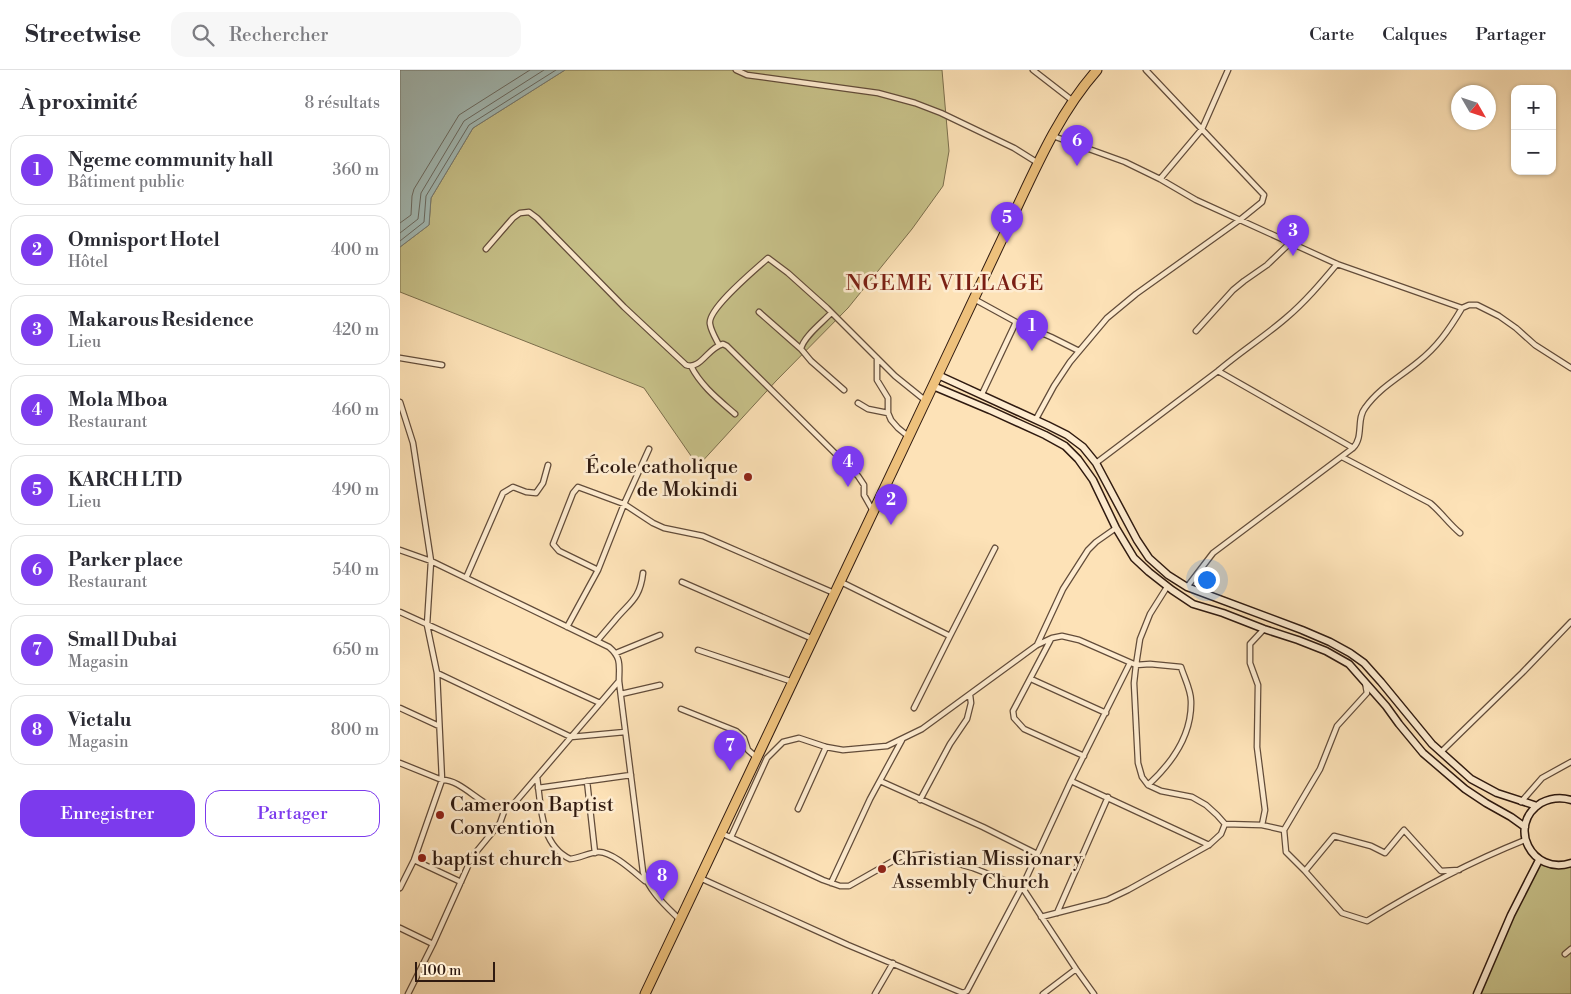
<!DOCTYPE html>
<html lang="fr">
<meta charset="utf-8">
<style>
:root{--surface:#fff;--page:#f7f7f7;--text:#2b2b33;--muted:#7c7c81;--line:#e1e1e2;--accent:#7c3aed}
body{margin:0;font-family:"Libre Bodoni",serif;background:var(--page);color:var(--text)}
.controls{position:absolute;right:15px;top:15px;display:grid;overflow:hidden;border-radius:10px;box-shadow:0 1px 4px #0004}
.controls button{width:45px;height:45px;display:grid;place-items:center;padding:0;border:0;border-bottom:1px solid var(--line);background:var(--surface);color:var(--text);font:25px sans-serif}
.compass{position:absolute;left:1051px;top:15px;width:45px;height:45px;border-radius:50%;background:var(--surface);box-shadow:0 1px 4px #0004;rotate:129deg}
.scale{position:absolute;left:15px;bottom:12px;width:80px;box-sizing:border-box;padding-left:5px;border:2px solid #2f1a10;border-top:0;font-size:14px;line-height:18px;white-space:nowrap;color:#2f1a10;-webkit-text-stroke:4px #feecd0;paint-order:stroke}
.you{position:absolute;left:806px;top:509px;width:18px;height:18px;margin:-12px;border:4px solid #fff;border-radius:50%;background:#1a73e8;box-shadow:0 0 0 8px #1a73e833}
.badge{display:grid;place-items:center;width:32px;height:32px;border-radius:50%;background:var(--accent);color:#fff;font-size:16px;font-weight:700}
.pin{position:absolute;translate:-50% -41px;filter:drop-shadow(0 1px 2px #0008)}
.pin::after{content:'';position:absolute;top:26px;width:18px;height:15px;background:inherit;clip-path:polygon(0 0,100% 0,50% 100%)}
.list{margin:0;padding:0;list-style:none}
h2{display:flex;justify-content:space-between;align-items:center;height:65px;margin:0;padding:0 20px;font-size:21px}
h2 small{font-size:16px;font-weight:400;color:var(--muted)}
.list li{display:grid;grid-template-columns:32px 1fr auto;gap:15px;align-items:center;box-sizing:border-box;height:70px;margin:0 10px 10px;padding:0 10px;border:1px solid var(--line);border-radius:15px}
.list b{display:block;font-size:19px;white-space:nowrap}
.list p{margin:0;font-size:16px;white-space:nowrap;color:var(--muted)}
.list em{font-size:16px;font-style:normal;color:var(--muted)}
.actions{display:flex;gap:10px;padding:15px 20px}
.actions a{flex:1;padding:11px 0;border:1px solid var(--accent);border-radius:15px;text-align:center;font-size:18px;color:var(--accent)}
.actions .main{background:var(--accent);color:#fff}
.icon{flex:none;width:28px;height:28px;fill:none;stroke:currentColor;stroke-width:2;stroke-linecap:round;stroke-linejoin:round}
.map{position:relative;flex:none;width:1171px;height:924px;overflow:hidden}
header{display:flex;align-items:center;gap:30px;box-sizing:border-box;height:70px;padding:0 25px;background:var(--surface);border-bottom:1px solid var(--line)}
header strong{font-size:24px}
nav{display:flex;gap:28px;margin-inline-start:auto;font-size:18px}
.search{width:350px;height:45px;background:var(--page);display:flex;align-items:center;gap:12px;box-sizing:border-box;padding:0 18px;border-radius:15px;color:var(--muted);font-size:19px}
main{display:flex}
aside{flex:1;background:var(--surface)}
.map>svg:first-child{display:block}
.green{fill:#c7c189;stroke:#7b6e4c}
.water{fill:#a3bcb8;stroke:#757b75}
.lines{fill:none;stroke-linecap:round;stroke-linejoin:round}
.shore{stroke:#696b64;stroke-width:1}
.street-casing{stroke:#624c3a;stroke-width:7}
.secondary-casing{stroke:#2f1a10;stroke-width:9}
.highway-casing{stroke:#2f1a10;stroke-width:11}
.street{stroke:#feecd0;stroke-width:4.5}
.secondary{stroke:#feecd0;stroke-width:6}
.highway{stroke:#eec17c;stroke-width:9}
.poi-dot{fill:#8f2418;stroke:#feecd0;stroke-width:2}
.labels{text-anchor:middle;stroke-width:5;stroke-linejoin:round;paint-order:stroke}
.poi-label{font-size:20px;fill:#2f1a10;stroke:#feecd0;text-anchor:start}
.quarter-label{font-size:22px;letter-spacing:1px;fill:#7a1f14;stroke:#feecd0}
</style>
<header>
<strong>Streetwise</strong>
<div class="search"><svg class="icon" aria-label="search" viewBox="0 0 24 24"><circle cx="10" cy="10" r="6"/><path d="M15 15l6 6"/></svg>Rechercher</div>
<nav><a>Carte</a><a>Calques</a><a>Partager</a></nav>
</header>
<main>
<aside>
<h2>À proximité<small>8 résultats</small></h2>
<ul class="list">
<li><span class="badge">1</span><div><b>Ngeme community hall</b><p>Bâtiment public</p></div><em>360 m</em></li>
<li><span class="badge">2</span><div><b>Omnisport Hotel</b><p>Hôtel</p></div><em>400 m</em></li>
<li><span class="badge">3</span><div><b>Makarous Residence</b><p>Lieu</p></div><em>420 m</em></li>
<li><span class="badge">4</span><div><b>Mola Mboa</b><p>Restaurant</p></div><em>460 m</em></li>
<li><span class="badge">5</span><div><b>KARCH LTD</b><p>Lieu</p></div><em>490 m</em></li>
<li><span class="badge">6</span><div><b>Parker place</b><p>Restaurant</p></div><em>540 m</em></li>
<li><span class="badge">7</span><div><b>Small Dubai</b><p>Magasin</p></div><em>650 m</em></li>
<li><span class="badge">8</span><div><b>Victalu</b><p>Magasin</p></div><em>800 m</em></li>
</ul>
<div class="actions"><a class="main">Enregistrer</a><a>Partager</a></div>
</aside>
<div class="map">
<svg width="1171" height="924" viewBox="0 0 1171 924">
<rect width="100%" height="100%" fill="#fde2b7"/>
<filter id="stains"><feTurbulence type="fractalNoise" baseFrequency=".004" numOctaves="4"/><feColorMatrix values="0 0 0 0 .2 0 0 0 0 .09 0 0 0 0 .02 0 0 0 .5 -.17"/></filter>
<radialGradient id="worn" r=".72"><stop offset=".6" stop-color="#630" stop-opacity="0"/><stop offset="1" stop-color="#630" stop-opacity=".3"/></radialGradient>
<path class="green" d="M165,0H542L549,81L543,116L512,159L448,238L376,311L298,396L244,318L0,222V177L29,155L31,128L73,58Z
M1141,794C1151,800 1160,799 1171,797V924H1078L1110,845Z"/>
<path class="water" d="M0,0H165L73,58L31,128L29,155L0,177Z"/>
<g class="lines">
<path class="shore" d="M0,153L11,145L12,126L14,119L59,45L130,0
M0,163L18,149L21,123L64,51L144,0
M0,171L24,152L26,126L69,55L156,0"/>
<defs>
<path id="street" d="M336,0L347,5L478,23L515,33L541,43L614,78L638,93
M633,0L673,31
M653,66L725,92L760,109L796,130L937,194L1062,238L1069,235H1077L1099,246L1116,258L1135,275L1171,298
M760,109L802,59L828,0
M86,179L113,148L120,143L129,142L137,148L224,237L286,295C301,300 307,278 323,274L327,276L458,406L464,415V425L473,441
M574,229L616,252L651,267L679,281
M359,242L401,279
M431,243C423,252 403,267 401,279L411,291L444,320
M796,261L833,220L844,211L867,195L890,173
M319,275C316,269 311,261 310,254C307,239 356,199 368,188L388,203L427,238L495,306L526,331
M0,288L42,295
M477,288V310L488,328V343L491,350L498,358L509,367
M291,296C301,316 319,330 335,344
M818,301L953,378
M582,324L616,252
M0,332L13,373L31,491L209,577C222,588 219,596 219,611L243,802C250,822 265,835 279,849
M458,333L468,339L488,343
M636,349L654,316L670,292L707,248L736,224L841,149L862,132L864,125L746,0
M942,387L1030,433C1041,442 1049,454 1060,463
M696,393L818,301C840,282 864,267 886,248C905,232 921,213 937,194
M0,480L31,491L27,555L37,603L42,710L14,790L0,818
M198,500L159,481L153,474L173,423L178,417L224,434L253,453L264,458L303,466L434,523
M66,508L103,423L113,417L126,422L136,423L143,413L148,395
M282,512L413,569
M441,512L550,566L595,478
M767,517L750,544L740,569L736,595L734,613L738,693L742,707L748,715L761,721L792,727L806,735L817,745L825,754
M787,517L813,483L953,378C964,367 956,349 965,338C979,318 1000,307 1018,292C1037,277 1049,260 1062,238
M0,542L200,633
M167,557L198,500L224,434L249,379
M651,569L613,641L614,648L624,659L684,686
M197,571C203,564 209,557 215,550C230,532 240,529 243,503
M637,575L663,519L688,480L696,472L716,458
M298,580L393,612
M216,583L260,565
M37,603L171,667L225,662
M631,609L706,643
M221,624L260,615
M0,638L39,656
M514,638L550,566
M281,639L336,661L344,668L348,680L356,687
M1041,682L1122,603L1171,552
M0,693L42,710C63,709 85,742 105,739C108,739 110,737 112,736L219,611
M137,707C141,735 140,775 170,789C180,788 188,783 198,782C212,781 235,803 245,811
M187,711L195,783
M480,711L583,757L637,784
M671,711L809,775
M138,718L231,705
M520,730L550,674L567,649L571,633L570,625
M1121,732L1142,708L1171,692
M398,739L426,677
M825,754L862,755L884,760L886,782L905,801
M862,755L865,740L857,677L858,615L850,593V574L864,559
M884,760L920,699L937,656L967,623L965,612
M321,763L423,810L440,816H449L500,787L524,784L573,798L622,817L676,899L694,924
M331,767L367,688L383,672L399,668L426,677L443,680L487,676L522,659L637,575L652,568L662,566L679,570L736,595L750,594L781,597C784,607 791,620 791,631C792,665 772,693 748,715
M14,790L61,812
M1059,800L1041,801L1004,760L985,783L971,776L934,766L905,801L942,843L967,851C1017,820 1070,792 1125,770
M300,808L448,875L558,921L563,923L567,921L622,817L671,711L730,593
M431,813L470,729L502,670
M657,843L708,727
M641,847L707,830L728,820L809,775L821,764L825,754
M0,858L33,874
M1165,884L1171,879
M8,924L33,874L72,787L100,753L105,739
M475,924L493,893
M643,924L676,899"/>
<path id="secondary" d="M538,305L647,355L667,365L683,377L696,393L737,470L749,488L768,505L787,517L902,560L930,572L950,583L964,593L981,612L1032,674L1071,709L1097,723L1137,736
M533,316L590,340L645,365L665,376L678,389L693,410L716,458L734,488L749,502L772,520L793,534L823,543L864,559L898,570L926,581L949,594L986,636L999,654L1023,683L1065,719L1086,733L1111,747L1125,757
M1171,730C1161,727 1151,728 1141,733C1106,755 1132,806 1171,793
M1077,924L1111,845L1139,790"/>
<path id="highway" d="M245,924C342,718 441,513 537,307C562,254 587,201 612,148C636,97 659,43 697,0"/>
</defs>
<use href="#street" class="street-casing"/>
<use href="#secondary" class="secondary-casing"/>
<use href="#highway" class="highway-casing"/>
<use href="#street" class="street"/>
<use href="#secondary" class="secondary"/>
<use href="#highway" class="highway"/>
</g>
<g class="poi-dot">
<circle cx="348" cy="407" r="5"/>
<circle cx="40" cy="745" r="5"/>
<circle cx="22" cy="788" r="5"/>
<circle cx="482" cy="799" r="5"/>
</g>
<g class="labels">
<g class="poi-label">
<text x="338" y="403" text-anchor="end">École catholique<tspan x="338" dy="23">de Mokindi</tspan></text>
<text x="50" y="741">Cameroon Baptist<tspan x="50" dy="23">Convention</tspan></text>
<text x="32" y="795">baptist church</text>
<text x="492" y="795">Christian Missionary<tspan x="492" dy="23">Assembly Church</tspan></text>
</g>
<g class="quarter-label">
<text x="545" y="220">NGEME VILLAGE</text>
</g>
</g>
<rect width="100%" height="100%" filter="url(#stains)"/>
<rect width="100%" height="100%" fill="url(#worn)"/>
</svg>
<div class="controls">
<button>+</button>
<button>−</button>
</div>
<svg class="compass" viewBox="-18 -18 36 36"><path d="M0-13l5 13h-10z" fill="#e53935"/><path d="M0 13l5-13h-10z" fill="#7c7c81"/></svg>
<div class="scale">100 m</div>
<div class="you"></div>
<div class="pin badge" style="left:632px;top:281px">1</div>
<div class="pin badge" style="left:491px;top:455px">2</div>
<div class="pin badge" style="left:893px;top:186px">3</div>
<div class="pin badge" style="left:448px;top:417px">4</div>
<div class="pin badge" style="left:607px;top:173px">5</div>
<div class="pin badge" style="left:677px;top:96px">6</div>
<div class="pin badge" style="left:330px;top:701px">7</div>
<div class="pin badge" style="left:262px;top:831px">8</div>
</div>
</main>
